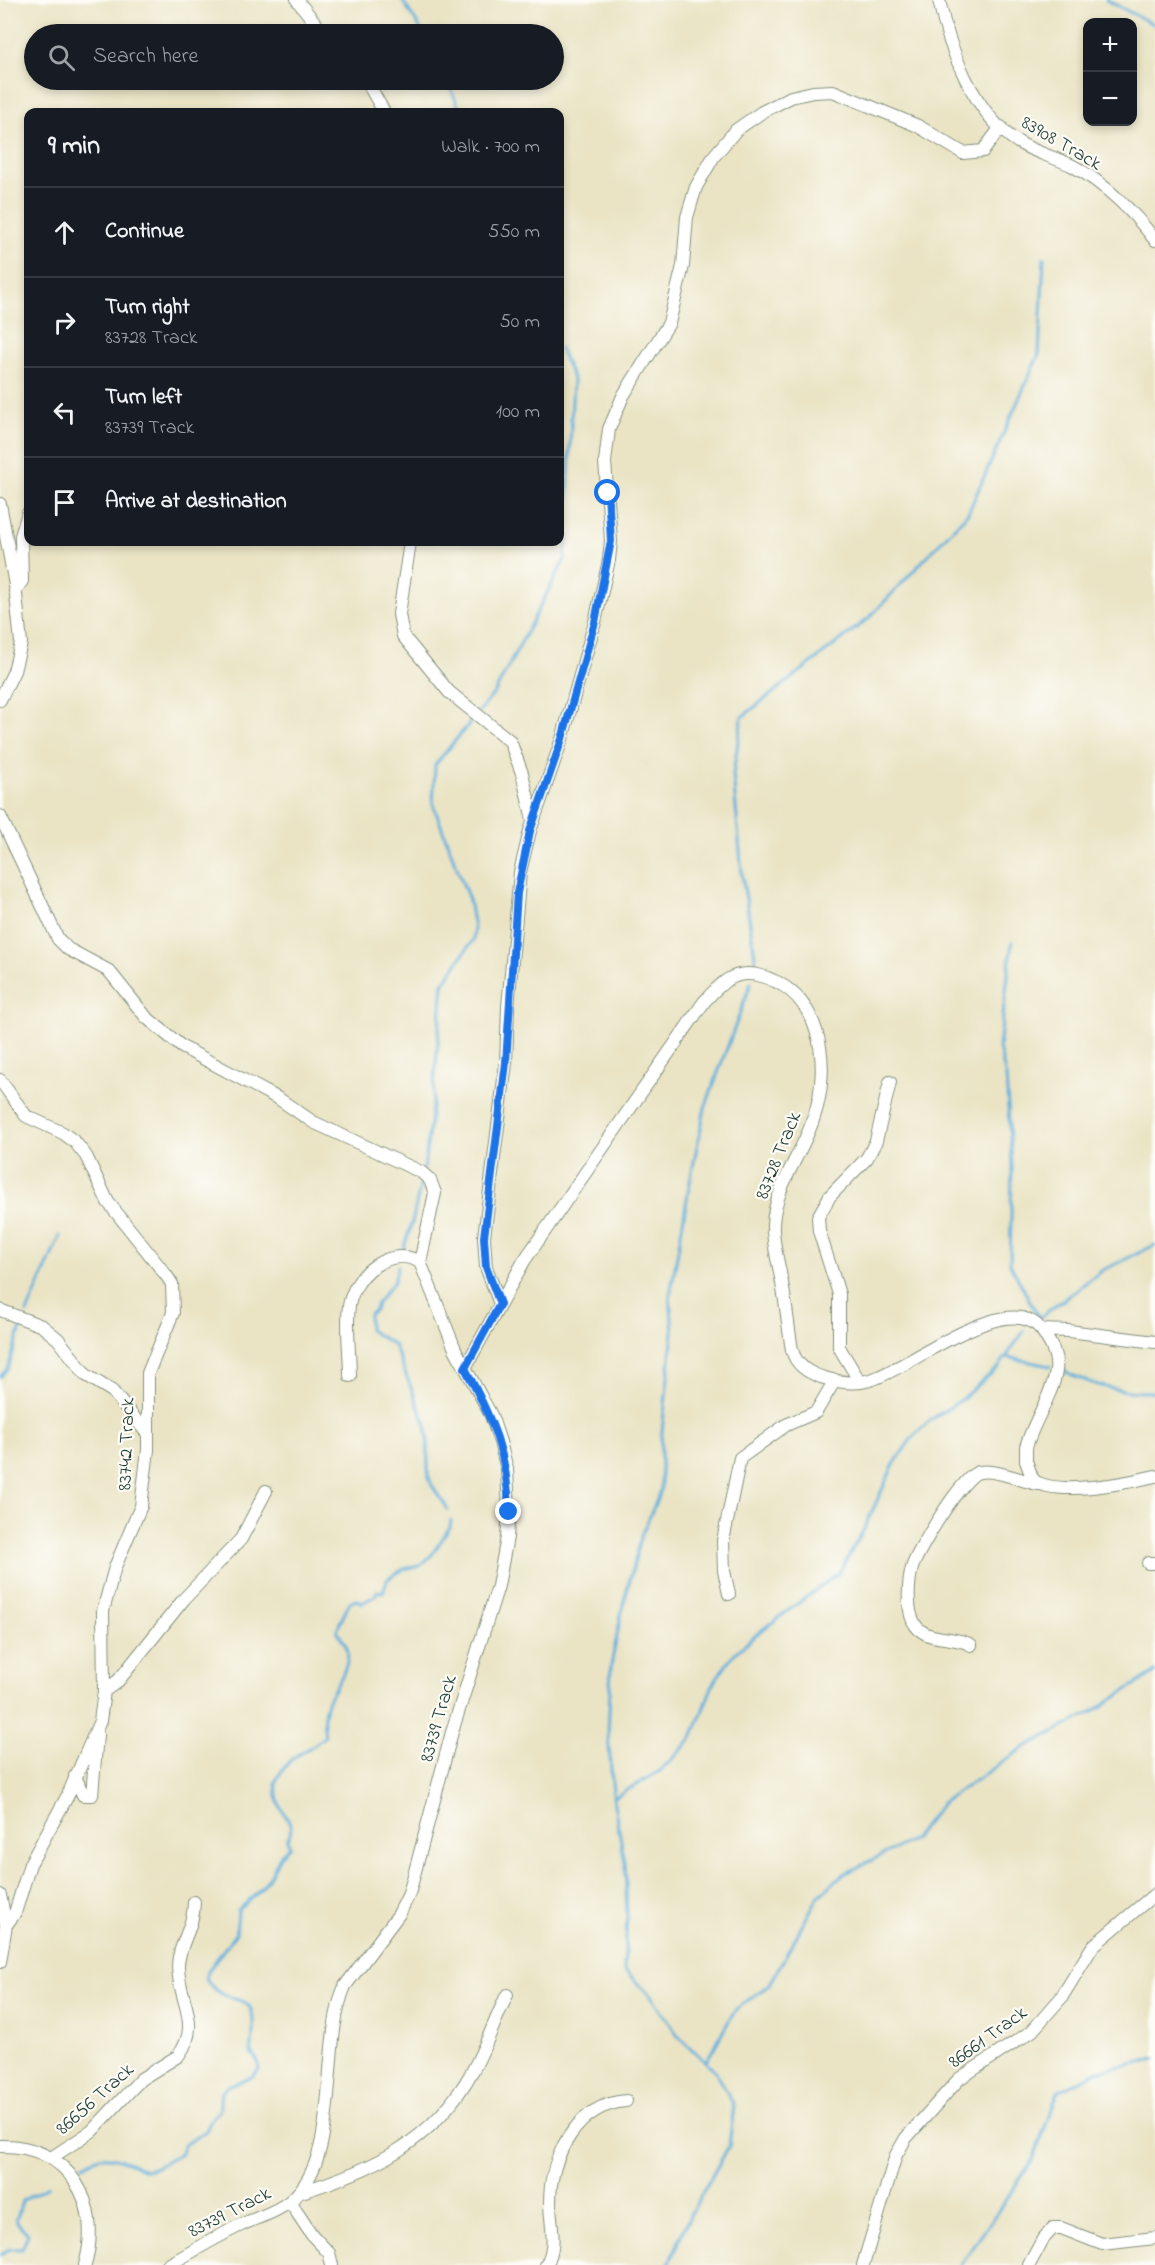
<!DOCTYPE html>
<meta charset="utf-8">
<style>
:root{--surface:#171b24;--page:#20242c;--text:#f1f3f6;--muted:#9ea1a6;--line:#363941}
body{margin:0;font-family:"Indie Flower",sans-serif;background:var(--page);color:var(--text)}
.controls{position:absolute;right:18px;top:18px;display:grid;overflow:hidden;border-radius:12px;box-shadow:0 3px 9px #0003}
.controls button{width:54px;height:54px;display:grid;place-items:center;padding:0;border:0;border-bottom:2px solid var(--line);background:var(--surface);color:var(--text);font:30px sans-serif}
.stop{position:absolute;width:18px;height:18px;margin:-14px;border:4px solid #1a73e8;border-radius:50%;background:#fff}
.stop.end{background:#1a73e8;border-color:#fff;box-shadow:0 2px 6px #0008}
.list{margin:0;padding:0;list-style:none}
h2{display:flex;justify-content:space-between;align-items:center;height:78px;margin:0;padding:0 24px;font-size:26px}
h2 small{font-size:20px;font-weight:400;color:var(--muted)}
.list li{display:grid;grid-template-columns:39px 1fr auto;gap:18px;align-items:center;box-sizing:border-box;height:90px;padding:0 24px;border-top:2px solid var(--line)}
.list b{display:block;font-size:22px;white-space:nowrap}
.list p{margin:0;font-size:20px;white-space:nowrap;color:var(--muted)}
.list em{font-size:20px;font-style:normal;color:var(--muted)}
.icon{flex:none;width:33px;height:33px;fill:none;stroke:currentColor;stroke-width:2;stroke-linecap:round;stroke-linejoin:round}
.map{position:relative;flex:none;width:1155px;height:2265px;overflow:hidden}
.search{position:absolute;background:var(--surface);box-shadow:0 3px 9px #0003;left:24px;top:24px;width:540px;height:66px;display:flex;align-items:center;gap:15px;box-sizing:border-box;padding:0 21px;border-radius:33px;color:var(--muted);font-size:22px}
.panel{position:absolute;background:var(--surface);box-shadow:0 3px 9px #0003;left:24px;top:108px;width:540px;height:438px;border-radius:12px}
.map>svg:first-child{display:block}
.lines{fill:none;stroke-linecap:round;stroke-linejoin:round}
.stream{stroke:#61aeda;stroke-width:3}
.minor-casing{stroke:#84907c;stroke-width:14}
.minor{stroke:#fff;stroke-width:12}
.route{stroke:#1a73e8;stroke-width:8}
.labels{text-anchor:middle;stroke-width:4.5;stroke-linejoin:round;paint-order:stroke}
.street-label{font-size:20px;fill:#1f3d34;stroke:#fdfcf7}
</style>
<div class="map">
<svg width="1155" height="2265" viewBox="0 0 1155 2265">
<rect width="100%" height="100%" fill="#fdfcf7"/>
<filter id="ink" filterUnits="userSpaceOnUse"><feTurbulence type="fractalNoise" baseFrequency=".0167" numOctaves="2"/><feDisplacementMap in="SourceGraphic" scale="12" xChannelSelector="R" yChannelSelector="G"/><feConvolveMatrix kernelMatrix="1 2 1 2 8 2 1 2 1" color-interpolation-filters="sRGB"/></filter>
<filter id="wash" filterUnits="userSpaceOnUse"><feTurbulence type="fractalNoise" baseFrequency=".008" numOctaves="4" result="noise"/><feDisplacementMap in="SourceGraphic" scale="24" xChannelSelector="R" yChannelSelector="G"/><feGaussianBlur stdDeviation="1.35" result="paint"/><feColorMatrix in="noise" values="0 0 0 0 0 0 0 0 0 0 0 0 0 0 0 0 0 1.4 0 .05"/><feComposite in="paint" operator="in"/></filter>
<g filter="url(#wash)">
<rect width="100%" height="100%" fill="#eae4c5"/>
<g class="lines">
<path class="stream" d="M402,0L424,34
M1106,0L1155,25
M447,80L461,112
M478,713L495,692L565,559L573,379L560,348
M1012,942L999,1048L1006,1077L1012,1167L1010,1264L1039,1318L1103,1270L1155,1245
M756,962L742,874L733,774L742,717L869,618L968,513L1039,354L1044,258
M424,1169L433,1099L443,984L473,940L474,928L469,900L433,804L435,765L474,718
M403,1250L412,1223L421,1183
M398,1266L394,1282L377,1303L375,1310L369,1314V1330L394,1345L426,1425C430,1442 426,1460 429,1477C431,1490 443,1498 448,1510
M27,1313L60,1236
M1006,1357L1050,1366
M1062,1370C1093,1386 1120,1393 1155,1392
M0,1377L8,1368L23,1322
M613,1798L660,1771L691,1740L714,1682L732,1656L758,1633L839,1573L863,1531L893,1466L911,1439L929,1421L958,1402L999,1367L1024,1331
M706,2062L735,2010L770,1984L818,1897L842,1875L914,1839L942,1803L1025,1747L1091,1713L1155,1672
M83,2165C90,2163 95,2157 101,2157C115,2155 133,2164 145,2170L157,2167L180,2154L185,2144L206,2131L212,2118L220,2110C217,2072 246,2091 259,2069L258,2061L251,2053C261,1977 236,2017 206,1980L208,1971L236,1933L238,1910C260,1893 269,1881 280,1856C282,1853 287,1850 290,1846L287,1840C298,1825 282,1815 278,1801C276,1796 278,1789 275,1783C292,1749 301,1758 325,1736C317,1691 346,1688 348,1654C348,1643 339,1638 337,1629L350,1602L357,1600L362,1603L375,1596L377,1591L383,1592L387,1580L392,1576L404,1569L420,1566L431,1556L450,1527L451,1520
M0,2254L10,2249H22L28,2234L16,2221L22,2201L48,2186
M668,2265L691,2213L729,2146L734,2105L716,2072L679,2037L652,1997L624,1970L627,1916L625,1863L614,1804L608,1735L611,1666L623,1605L642,1534L661,1490V1440L673,1332L670,1296L691,1176L705,1108L751,983
M961,2265L1033,2160L1058,2092L1098,2071L1155,2059"/>
</g>
</g>
<g filter="url(#ink)">
<g class="lines">
<defs>
<path id="minor" d="M297,0L324,34
M939,0C948,47 975,116 1018,142C1035,153 1055,157 1073,166C1104,183 1134,212 1155,240
M366,80L384,112
M0,504L15,585L21,643L14,671L0,700
M410,542L399,614L403,636L449,692L510,741L522,773L533,820
M15,591L22,581L21,536L28,513
M0,816L58,939L68,949L109,971L146,1017L182,1047L279,1099L313,1122L421,1172L430,1180L435,1193L420,1262
M0,1080L26,1116L63,1133L75,1142L86,1156L108,1202L166,1275L172,1284L173,1313L148,1373V1450L141,1506L115,1567L103,1611L104,1691L100,1721L68,1795L30,1864L15,1913L6,1925L0,1962
M500,1304L486,1267L484,1237L506,1063L508,1007L520,872L530,831L562,739L595,622L609,560L611,541L605,462L609,429L623,396L669,323L683,266L687,217L696,187L714,156L736,130L762,112L791,97L813,92L833,91L918,126L963,153L983,151L1001,127
M0,1310L42,1326L58,1339L86,1375L112,1391L147,1433
M1042,1330L1069,1331L1155,1342
M465,1368L524,1261L704,1002C719,985 732,970 757,975C821,989 832,1063 814,1117C803,1153 775,1185 773,1224C772,1242 778,1260 781,1278C786,1302 788,1326 792,1350C796,1365 807,1372 821,1377C837,1382 854,1385 870,1380C910,1369 1011,1284 1043,1332C1051,1344 1058,1356 1056,1371C1053,1394 1033,1422 1026,1447V1461L1033,1480C1057,1497 1126,1483 1155,1476
M860,1382L839,1347V1294L819,1231L818,1217L830,1196L867,1158L876,1141L890,1082
M1148,1563H1155
M729,1594L724,1571L723,1541L740,1458L786,1425L816,1412L835,1380
M971,1645C954,1635 928,1642 916,1626C906,1613 908,1583 912,1568C917,1551 963,1475 979,1472C997,1469 1021,1481 1038,1484
M104,1691L118,1681L184,1599L241,1539L266,1491
M75,1776L83,1795H92L97,1735
M0,1895L6,1925
M0,2146C69,2144 103,2203 85,2265
M51,2158L92,2131L141,2079L178,2056C203,2024 178,2000 178,1966C178,1945 194,1929 194,1902
M298,2193C373,2170 434,2142 473,2070C486,2046 495,2020 507,1995
M290,2202L312,2235L329,2253L332,2265
M168,2265C192,2252 216,2237 241,2225C257,2217 276,2213 290,2201C343,2158 319,2046 345,1986L399,1914L409,1894L452,1732L498,1586L507,1537L509,1512L507,1469L500,1442L491,1415L455,1349L420,1262C390,1245 354,1274 349,1306C346,1329 350,1353 350,1376
M546,2265C558,2245 550,2223 550,2202C550,2156 577,2105 626,2101
M863,2265L896,2155L906,2138L959,2079L1032,2031L1061,1998L1093,1946L1155,1894
M1029,2265L1043,2239L1053,2228H1061L1102,2244L1155,2238"/>
</defs>
<use href="#minor" class="minor-casing"/>
<use href="#minor" class="minor"/>
</g>
</g>
<g class="lines" filter="url(#ink)">
<path class="route" d="M509,1512C508,1454 492,1419 465,1368L500,1304L486,1267L484,1237L506,1063L517,893L530,831L562,739L595,622L611,541L608,493"/>
</g>
<g class="labels">
<g class="street-label">
<text transform="translate(1062 142) rotate(30)" y="7">83908 Track</text>
<text transform="translate(777 1155) rotate(-68)" y="7">83728 Track</text>
<text transform="translate(125 1444) rotate(-88)" y="7">83742 Track</text>
<text transform="translate(437 1718) rotate(-74)" y="7">83739 Track</text>
<text transform="translate(987 2036) rotate(-36)" y="7">86661 Track</text>
<text transform="translate(94 2098) rotate(-42)" y="7">86656 Track</text>
<text transform="translate(229 2211) rotate(-27)" y="7">83739 Track</text>
</g>
</g>
</svg>
<div class="controls">
<button>+</button>
<button>−</button>
</div>
<div class="stop" style="left:608px;top:493px"></div>
<div class="stop end" style="left:509px;top:1512px"></div>
<div class="search"><svg class="icon" aria-label="search" viewBox="0 0 24 24"><circle cx="10" cy="10" r="6"/><path d="M15 15l6 6"/></svg>Search here</div>
<section class="panel">
<h2>9 min<small>Walk · 700 m</small></h2>
<ul class="list">
<li><svg class="icon" aria-label="ahead" viewBox="0 0 24 24"><path d="M12 20V5M6 11l6-6 6 6"/></svg><div><b>Continue</b></div><em>550 m</em></li>
<li><svg class="icon" aria-label="right" viewBox="0 0 24 24"><path d="M7 20v-9h11M14 6l5 5-5 5"/></svg><div><b>Turn right</b><p>83728 Track</p></div><em>50 m</em></li>
<li><svg class="icon" aria-label="left" viewBox="0 0 24 24"><path d="M17 20v-9H6M10 6l-5 5 5 5"/></svg><div><b>Turn left</b><p>83739 Track</p></div><em>100 m</em></li>
<li><svg class="icon" aria-label="arrive" viewBox="0 0 24 24"><path d="M6 21V4h12l-3 4 3 4H6"/></svg><div><b>Arrive at destination</b></div></li>
</ul>
</section>
</div>
